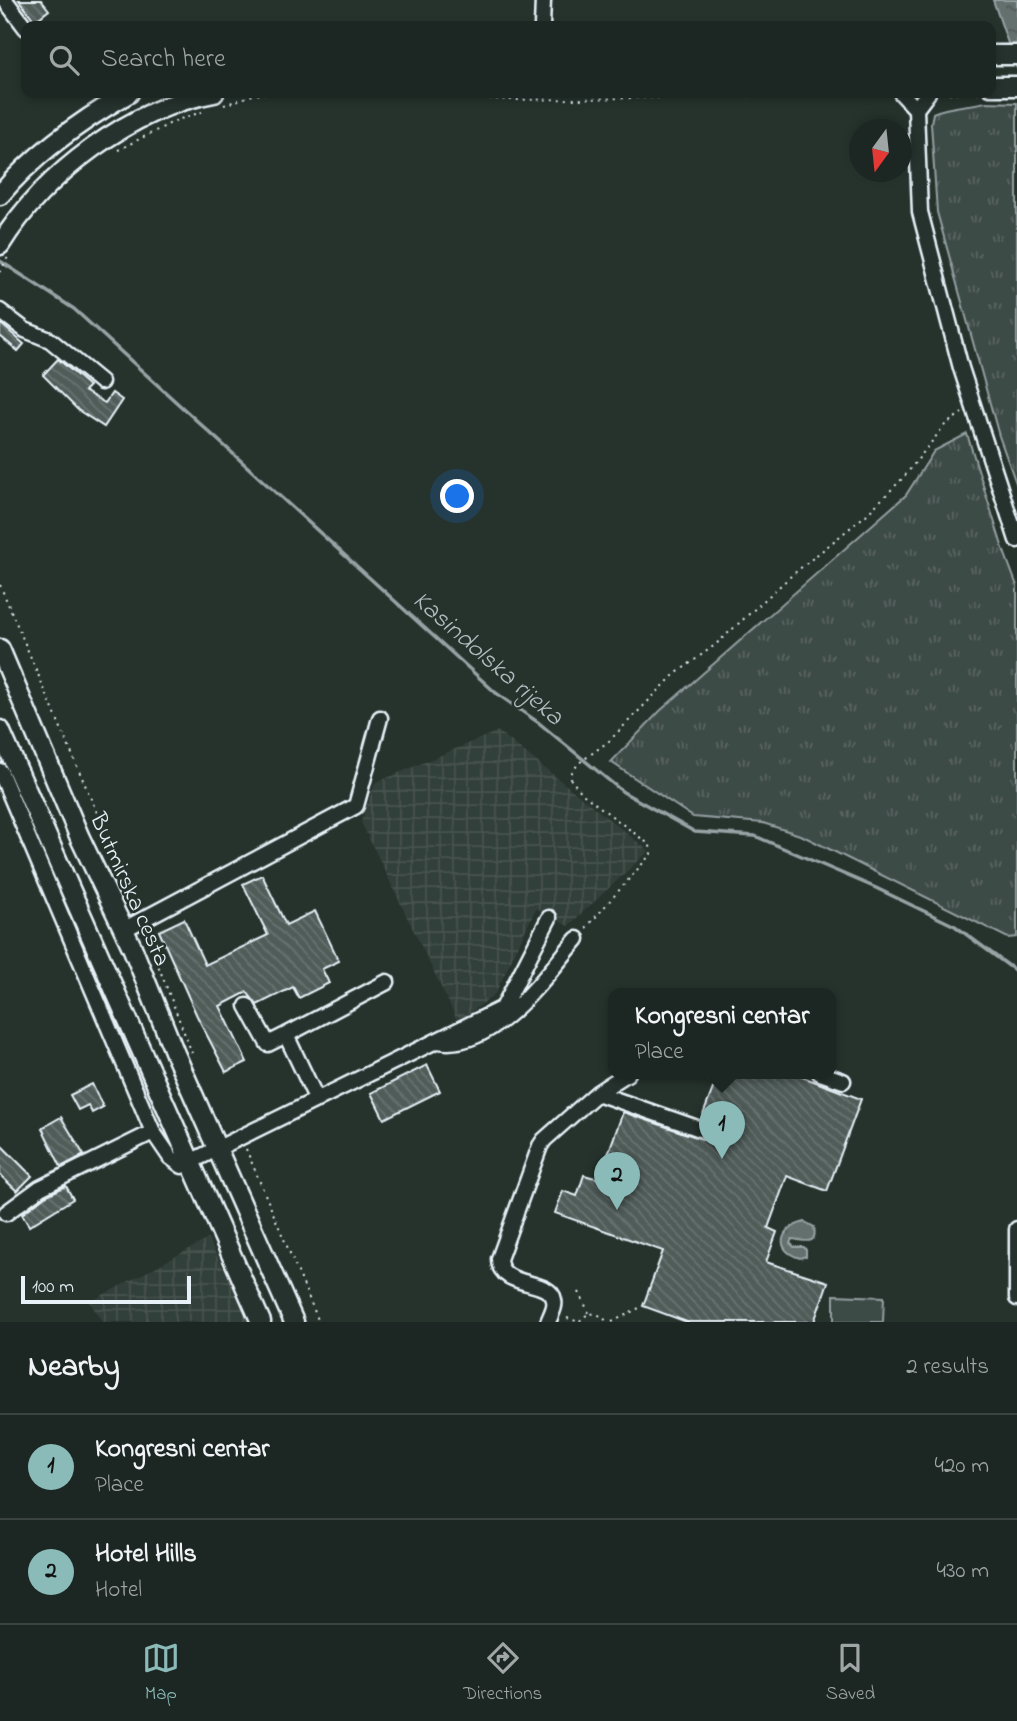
<!DOCTYPE html>
<style>
:root{--surface:#1c2622;--page:#252e2a;--text:#f1f3f6;--muted:#a0a5a5;--line:#3a4340;--accent:#8bbbb9}
body{margin:0;font-family:"Indie Flower",sans-serif;background:var(--page);color:var(--text)}
.compass{position:absolute;left:849px;top:119px;width:63px;height:63px;border-radius:50%;background:var(--surface);box-shadow:0 4px 10px #0003;rotate:195deg}
.scale{position:absolute;left:21px;bottom:18px;width:170px;box-sizing:border-box;padding-left:7px;border:4px solid #e8f1f8;border-top:0;font-size:19px;line-height:24px;white-space:nowrap;color:#e8f1f8;-webkit-text-stroke:5px #26332d;paint-order:stroke}
.you{position:absolute;left:458px;top:497px;width:24px;height:24px;margin:-18px;border:5px solid #fff;border-radius:50%;background:#1a73e8;box-shadow:0 0 0 10px #1a73e833}
.badge{display:grid;place-items:center;width:46px;height:46px;border-radius:50%;background:var(--accent);color:#111;font-size:23px;font-weight:700}
.pin{position:absolute;translate:-50% -58px;filter:drop-shadow(0 2px 4px #0008)}
.pin::after{content:'';position:absolute;top:37px;width:24px;height:21px;background:inherit;clip-path:polygon(0 0,100% 0,50% 100%)}
.popup{position:absolute;left:608px;top:988px;width:228px;height:91px;box-sizing:border-box;display:grid;place-content:center;border-radius:14px;background:var(--surface);filter:drop-shadow(0 2px 5px #0005);font-size:23px;white-space:nowrap;color:var(--muted)}
.popup b{font-size:26px;color:var(--text)}
.popup::after{content:'';position:absolute;left:50%;top:100%;margin-left:-14px;border:14px solid transparent;border-top-color:var(--surface)}
.list{margin:0;padding:0;list-style:none}
h2{display:flex;justify-content:space-between;align-items:center;height:91px;margin:0;padding:0 28px;font-size:30px}
h2 small{font-size:23px;font-weight:400;color:var(--muted)}
.list li{display:grid;grid-template-columns:46px 1fr auto;gap:21px;align-items:center;box-sizing:border-box;height:105px;padding:0 28px;border-top:2px solid var(--line)}
.list b{display:block;font-size:26px;white-space:nowrap}
.list p{margin:0;font-size:23px;white-space:nowrap;color:var(--muted)}
.list em{font-size:23px;font-style:normal;color:var(--muted)}
.icon{flex:none;width:38px;height:38px;fill:none;stroke:currentColor;stroke-width:2;stroke-linecap:round;stroke-linejoin:round}
.map{position:relative;flex:none;width:1017px;height:1322px;overflow:hidden}
.search{position:absolute;background:var(--surface);box-shadow:0 4px 10px #0003;left:21px;right:21px;top:21px;height:77px;display:flex;align-items:center;gap:18px;box-sizing:border-box;padding:0 24px;border-radius:14px;color:var(--muted);font-size:26px}
.sheet{height:301px;background:var(--surface)}
nav{display:flex;justify-content:space-around;align-items:center;box-sizing:border-box;height:98px;border-top:2px solid var(--line);background:var(--surface);font-size:19px;color:var(--muted)}
nav a{display:grid;justify-items:center;gap:4px}
nav .on{color:var(--accent)}
.map>svg:first-child{display:block}
.industrial{fill:url(#industrial-grid)}
.grass{fill:url(#grass-tufts);stroke:#939ea0;stroke-width:2}
.park{fill:#3e4b47;stroke:#939ea0;stroke-width:2}
.water{fill:url(#water-ripples);stroke:#98a3a5;stroke-width:2}
.lines{fill:none;stroke-linecap:round;stroke-linejoin:round}
.stream{stroke:#98a3a5;stroke-width:3.5}
.building{fill:url(#building-back-hatch);stroke:#e8f1f8;stroke-width:2}
.minor-casing{stroke:#e8f1f8;stroke-width:19}
.major-casing{stroke:#e8f1f8;stroke-width:23}
.path{stroke:#e8f1f8;stroke-width:2;stroke-dasharray:2 5;stroke-linecap:butt}
.minor{stroke:#26332d;stroke-width:14}
.major{stroke:#26332d;stroke-width:18}
.labels{text-anchor:middle;stroke-width:5;stroke-linejoin:round;paint-order:stroke}
.street-label{font-size:24px;fill:#e8f1f8;stroke:#26332d}
.water-label{font-size:26px;font-style:italic;fill:#b3bdc0;stroke:#26332d}
</style>
<div class="map">
<svg width="1017" height="1322" viewBox="0 0 1017 1322">
<defs>
<pattern id="industrial-grid" width="8" height="8" patternUnits="userSpaceOnUse" patternTransform="scale(1.75)"><rect width="8" height="8" fill="#333f3a"/><path d="M0 4h8M4 0v8" fill="none" stroke="#47524e"/></pattern>
<pattern id="grass-tufts" width="24" height="20" patternUnits="userSpaceOnUse" patternTransform="scale(1.75)"><rect width="24" height="20" fill="#3e4b47"/><path d="M3 7l-1-3M5 7V3M7 7l1-3M15 17l-1-3M17 17v-4M19 17l1-3" fill="none" stroke="#5a6562"/></pattern>
<pattern id="water-ripples" width="26" height="14" patternUnits="userSpaceOnUse" patternTransform="scale(1.75)"><rect width="26" height="14" fill="#636f6d"/><path d="M2 4q2-2 4 0t4 0M15 11q2-2 4 0t4 0" fill="none" stroke="#535a5a"/></pattern>
<pattern id="building-back-hatch" width="6" height="6" patternUnits="userSpaceOnUse" patternTransform="scale(1.75)"><rect width="6" height="6" fill="#505c59"/><path d="M-1 5l2 2M0 0l6 6M5-1l2 2" fill="none" stroke="#697472"/></pattern>
</defs>
<rect width="100%" height="100%" fill="#26332d"/>
<filter id="ink" filterUnits="userSpaceOnUse"><feTurbulence type="fractalNoise" baseFrequency=".0143" numOctaves="2"/><feDisplacementMap in="SourceGraphic" scale="14" xChannelSelector="R" yChannelSelector="G"/><feConvolveMatrix kernelMatrix="1 2 1 2 8 2 1 2 1" color-interpolation-filters="sRGB"/></filter>
<g filter="url(#ink)">
<path class="industrial" d="M498,731L649,851L568,926L536,908L495,994L458,1022L361,822L375,783Z
M208,1239L252,1322H102L90,1302Z"/>
<path class="grass" d="M986,102L1017,103V486L999,436L937,212L931,123L933,113C949,106 969,106 986,102Z
M967,434L1002,546L1017,586V937L1008,938L803,836L763,823L693,817L611,762L660,711L906,495L934,451Z"/>
<path class="park" d="M834,1295L884,1297L883,1322H834Z"/>
<path class="water" d="M993,0H1017V69Z
M805,1222L814,1227C818,1247 803,1240 792,1239L790,1243L794,1247H804L806,1250V1256L800,1258C772,1250 781,1227 805,1222Z"/>
<g class="lines">
<path class="stream" d="M0,261L74,309L496,693L539,723L623,792L695,832L755,836L876,888L955,926L1017,972"/>
</g>
<path class="building" d="M19,0H41L49,10L35,21Z
M0,323L24,344L18,351L0,336Z
M58,359L89,386L84,391L105,403L112,393L122,400L104,427L78,410L43,375Z
M262,875L286,925L315,911L339,961L322,969L329,983L299,998L293,987L257,1005L247,992L220,1006L247,1062L226,1072L197,1016L159,931L184,919L205,965L268,935L243,884Z
M427,1065L440,1091L384,1119L371,1093Z
M691,1073H792L861,1099L827,1191L787,1176L768,1228L777,1232L766,1262L828,1282L814,1322H687L643,1306L663,1251L555,1213L563,1191L577,1196L584,1175L599,1179L623,1112L711,1142L719,1121L703,1115L715,1083Z
M92,1084L103,1107L92,1113L88,1105L78,1110L70,1095Z
M61,1117L84,1155L61,1167L42,1128Z
M0,1144L32,1176L17,1191L0,1175Z
M66,1186L73,1199L29,1226L22,1214L45,1196Z"/>
<g class="lines">
<defs>
<path id="minor" d="M5,0L26,28
M542,26L543,0
M901,93L916,109
M928,93L916,109L920,212L961,368L1017,540
M0,311L25,330L50,340L101,382
M0,771L153,1132L170,1157L182,1166L503,1008L549,918
M123,930L356,806L380,718
M247,1006L268,1044L286,1035
M438,1041C494,1051 545,976 577,939
M820,1073L843,1081
M597,1093L628,1073
M317,1100L286,1035L387,982
M6,1213L40,1188L153,1132
M1017,1229V1298
M548,1322C550,1316 556,1307 554,1300C551,1278 499,1289 499,1259L540,1146L544,1140L597,1093L703,1130"/>
<path id="major" d="M991,55H1017
M991,86H1017
M0,195C35,153 82,120 129,93
M0,245C44,174 131,108 214,93
M0,649L80,838L132,947L176,1056L294,1322
M0,730L261,1322"/>
</defs>
<use href="#minor" class="minor-casing"/>
<use href="#major" class="major-casing"/>
<path class="path" d="M398,93L512,100L887,94
M942,93H978
M224,105L253,95L274,93
M118,150L177,120L202,112
M0,272L8,257
M0,585L138,909
M586,928L651,854L650,845L584,795L571,780L572,772L579,763L609,741L674,675L715,645L792,575L866,515L904,477L945,425L962,413
M146,934L192,1053
M246,1149L319,1322
M579,1292L589,1313
M567,1318L579,1322C587,1311 599,1311 607,1322
M612,1322L643,1306"/>
<use href="#minor" class="minor"/>
<use href="#major" class="major"/>
</g>
</g>
<g class="labels">
<g class="street-label">
<text transform="translate(131 889) rotate(66)" y="8">Butmirska cesta</text>
</g>
<g class="water-label">
<text transform="translate(489 657) rotate(41)" y="9">Kasindolska rijeka</text>
</g>
</g>
</svg>
<svg class="compass" viewBox="-18 -18 36 36"><path d="M0-13l5 13h-10z" fill="#e53935"/><path d="M0 13l5-13h-10z" fill="#a0a5a5"/></svg>
<div class="scale">100 m</div>
<div class="you"></div>
<div class="pin badge" style="left:722px;top:1159px">1</div>
<div class="popup"><b>Kongresni centar</b>Place</div>
<div class="pin badge" style="left:617px;top:1210px">2</div>
<div class="search"><svg class="icon" aria-label="search" viewBox="0 0 24 24"><circle cx="10" cy="10" r="6"/><path d="M15 15l6 6"/></svg>Search here</div>
</div>
<section class="sheet">
<h2>Nearby<small>2 results</small></h2>
<ul class="list">
<li><span class="badge">1</span><div><b>Kongresni centar</b><p>Place</p></div><em>420 m</em></li>
<li><span class="badge">2</span><div><b>Hotel Hills</b><p>Hotel</p></div><em>430 m</em></li>
</ul>
</section>
<nav>
<a class="on"><svg class="icon" aria-label="map" viewBox="0 0 24 24"><path d="M3 6l6-2 6 2 6-2v14l-6 2-6-2-6 2zM9 4v14M15 6v14"/></svg>Map</a>
<a><svg class="icon" aria-label="directions" viewBox="0 0 24 24"><path d="M12 3l9 9-9 9-9-9zM9 14v-3h6M13 9l2 2-2 2"/></svg>Directions</a>
<a><svg class="icon" aria-label="saved" viewBox="0 0 24 24"><path d="M7 4h10v16l-5-4-5 4z"/></svg>Saved</a>
</nav>
